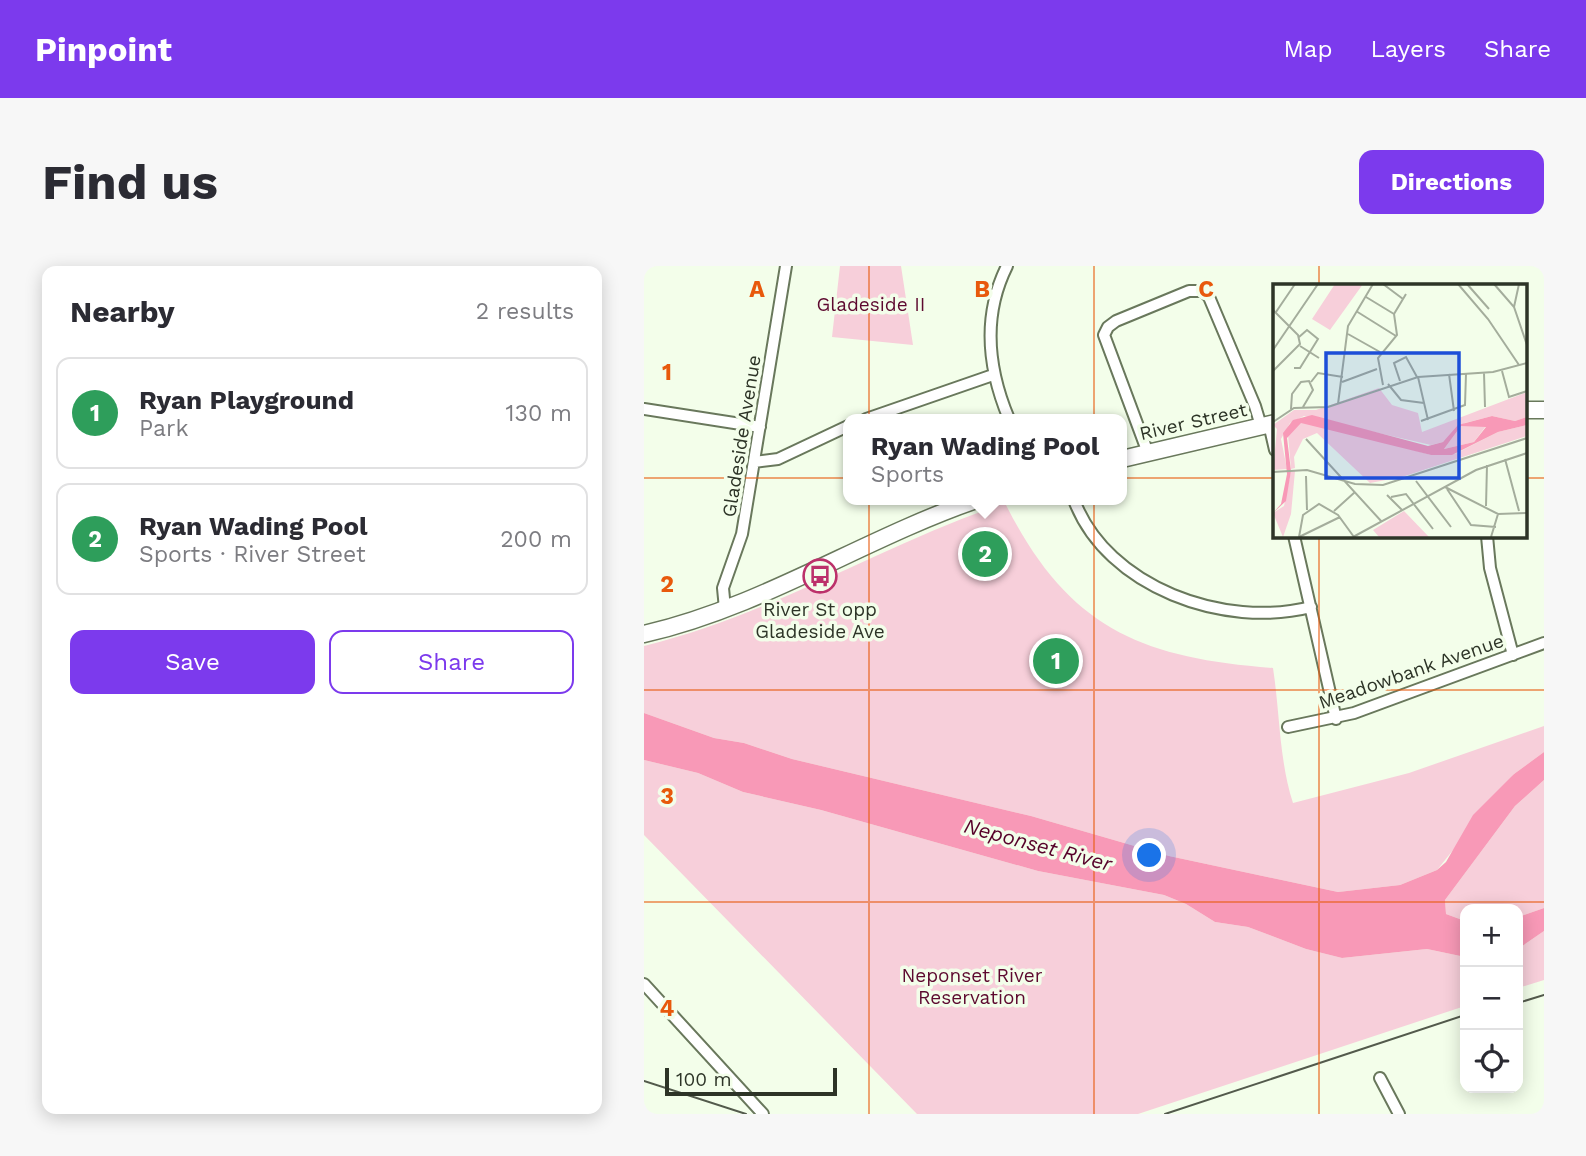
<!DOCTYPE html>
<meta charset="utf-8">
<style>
:root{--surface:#fff;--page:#f7f7f7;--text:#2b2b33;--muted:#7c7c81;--line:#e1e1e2;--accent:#7c3aed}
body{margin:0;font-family:"Work Sans",sans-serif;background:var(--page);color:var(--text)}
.controls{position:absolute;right:21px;bottom:21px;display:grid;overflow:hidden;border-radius:14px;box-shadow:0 4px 18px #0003}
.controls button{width:63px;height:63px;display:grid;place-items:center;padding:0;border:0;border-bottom:2px solid var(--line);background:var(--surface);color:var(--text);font:35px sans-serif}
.scale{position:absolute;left:21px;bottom:18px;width:172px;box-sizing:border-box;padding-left:7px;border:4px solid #2d3427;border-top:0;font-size:19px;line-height:24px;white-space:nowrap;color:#2d3427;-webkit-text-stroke:5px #f3feea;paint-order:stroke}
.you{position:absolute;left:506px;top:590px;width:24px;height:24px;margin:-18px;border:5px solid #fff;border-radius:50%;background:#1a73e8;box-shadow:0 0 0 10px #1a73e833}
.badge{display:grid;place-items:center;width:46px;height:46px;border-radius:50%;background:var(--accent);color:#fff;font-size:23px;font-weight:700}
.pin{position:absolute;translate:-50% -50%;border:4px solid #fff;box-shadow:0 2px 7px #0006}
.popup{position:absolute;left:199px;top:148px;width:284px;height:91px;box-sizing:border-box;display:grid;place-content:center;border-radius:14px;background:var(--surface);filter:drop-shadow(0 2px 5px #0005);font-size:23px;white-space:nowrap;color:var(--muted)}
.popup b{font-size:26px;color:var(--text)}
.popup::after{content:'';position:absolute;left:50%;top:100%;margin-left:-14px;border:14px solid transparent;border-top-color:var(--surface)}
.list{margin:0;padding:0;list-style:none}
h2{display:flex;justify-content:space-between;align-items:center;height:91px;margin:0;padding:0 28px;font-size:30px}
h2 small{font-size:23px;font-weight:400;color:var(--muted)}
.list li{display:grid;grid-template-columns:46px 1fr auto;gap:21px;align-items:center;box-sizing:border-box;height:112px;margin:0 14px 14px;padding:0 14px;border:2px solid var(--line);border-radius:14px}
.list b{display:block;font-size:26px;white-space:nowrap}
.list p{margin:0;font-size:23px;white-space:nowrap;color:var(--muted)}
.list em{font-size:23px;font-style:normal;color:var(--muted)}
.actions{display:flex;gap:14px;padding:21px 28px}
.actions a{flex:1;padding:16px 0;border:2px solid var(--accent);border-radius:14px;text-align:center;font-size:24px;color:var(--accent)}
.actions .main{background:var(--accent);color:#fff}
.icon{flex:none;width:38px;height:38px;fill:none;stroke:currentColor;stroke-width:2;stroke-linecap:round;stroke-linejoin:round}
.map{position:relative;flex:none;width:900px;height:848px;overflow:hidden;border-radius:14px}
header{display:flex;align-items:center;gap:42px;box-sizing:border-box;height:98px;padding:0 35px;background:var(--accent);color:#fff}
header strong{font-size:33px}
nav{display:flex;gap:38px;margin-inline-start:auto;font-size:24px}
.intro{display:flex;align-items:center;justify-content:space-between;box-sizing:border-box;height:168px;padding:0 42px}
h1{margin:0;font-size:49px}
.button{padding:18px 32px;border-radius:14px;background:var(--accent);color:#fff;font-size:24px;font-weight:700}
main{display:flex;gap:42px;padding:0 42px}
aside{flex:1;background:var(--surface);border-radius:14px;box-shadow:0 4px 18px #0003}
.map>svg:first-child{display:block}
.green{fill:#f7cfda}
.water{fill:#f899b7}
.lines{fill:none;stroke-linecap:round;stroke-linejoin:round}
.street-casing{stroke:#69785c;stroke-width:14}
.secondary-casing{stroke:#69785c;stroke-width:19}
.street{stroke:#fff;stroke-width:10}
.secondary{stroke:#fff;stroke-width:16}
.tram{stroke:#535a4c;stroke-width:2}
.grid{fill:none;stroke:#e8590c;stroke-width:2;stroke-opacity:0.55}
.labels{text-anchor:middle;stroke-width:7;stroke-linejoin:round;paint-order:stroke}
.park-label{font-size:19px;fill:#5d092f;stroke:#f3feea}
.street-label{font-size:19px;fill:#2d3427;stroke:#f3feea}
.poi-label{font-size:19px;fill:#2d3427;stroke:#f3feea}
.water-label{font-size:21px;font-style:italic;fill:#57022a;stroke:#f3feea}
.inset-road{fill:none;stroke:#a4ad9c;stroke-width:2}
.view{fill:#1d4ed8;fill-opacity:0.15;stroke:#1d4ed8;stroke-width:3.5}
.inset-edge{fill:none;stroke:#2d3427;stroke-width:3.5}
.grid-label{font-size:23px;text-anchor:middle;font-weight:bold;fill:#e8590c;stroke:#f3feea;stroke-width:7;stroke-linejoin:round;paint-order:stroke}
</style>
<header>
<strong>Pinpoint</strong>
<nav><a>Map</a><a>Layers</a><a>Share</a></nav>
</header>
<div class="intro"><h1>Find us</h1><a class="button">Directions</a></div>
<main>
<aside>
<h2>Nearby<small>2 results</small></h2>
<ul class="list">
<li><span class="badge" style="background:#2e9e5b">1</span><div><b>Ryan Playground</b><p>Park</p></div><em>130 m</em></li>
<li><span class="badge" style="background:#2e9e5b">2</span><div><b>Ryan Wading Pool</b><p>Sports · River Street</p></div><em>200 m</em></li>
</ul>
<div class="actions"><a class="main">Save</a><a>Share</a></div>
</aside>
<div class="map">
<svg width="900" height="848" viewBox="0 0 900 848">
<rect width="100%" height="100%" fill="#f3feea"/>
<path class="green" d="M196,0H257L269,79L188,71Z
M361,237C423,361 495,392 629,402C636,447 635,494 649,537L765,507L900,460V486L870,508L793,604L756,619L694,626L525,590L387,550L148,493L100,477L70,472L0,447V380C127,349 238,279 361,237Z
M0,494L54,507L99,526L177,544L394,605L520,629L542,638L571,656L604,661L662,683L698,692L783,683L821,691V740L494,848H273L0,569Z
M900,514V642L874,651V643H821V655L802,648L801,634L871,540Z
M900,665V714L874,722V683Z"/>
<path class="water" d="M320 287a21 21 0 1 1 42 0a21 21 0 1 1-42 0Z
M0,447L70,472L100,477L148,493L387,550L525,590L694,626L756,619L793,604L802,596L829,549L870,508L900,486V514L871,540L801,634L802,648L821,655V691L783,683L698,692L662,683L604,661L571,656L542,638L520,629L394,605L177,544L99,526L54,507L0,494Z
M900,642V665L874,683V651Z"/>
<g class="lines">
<defs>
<path id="street" d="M363,0C338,50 344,103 365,153
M0,143L116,161
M222,153L349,109
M625,158L631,184
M504,187L460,69L464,61L472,55L545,25H559L565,31L611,140L617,160
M110,196L134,193L204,160
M430,234C463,322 581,363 667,341
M650,270L692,453
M843,270L846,302L869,389
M81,343L79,322L98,268L142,0
M644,461L710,447L900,377
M0,718L119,848
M736,812L755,848"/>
<path id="secondary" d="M881,144H900
M478,193L631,157
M0,368C118,341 219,273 332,234"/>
</defs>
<use href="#street" class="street-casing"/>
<use href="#secondary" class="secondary-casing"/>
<use href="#street" class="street"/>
<use href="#secondary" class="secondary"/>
<path class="tram" d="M874,737L900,729
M0,815L102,848
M521,848L821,749"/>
</g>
<path class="grid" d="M225,0V848M450,0V848M675,0V19M0,212H631M881,212H900M675,270V848M0,424H900M0,636H900"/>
<defs>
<symbol id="bus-ring" viewBox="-11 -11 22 22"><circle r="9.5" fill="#f3feea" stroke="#bc316b" stroke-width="1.5"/><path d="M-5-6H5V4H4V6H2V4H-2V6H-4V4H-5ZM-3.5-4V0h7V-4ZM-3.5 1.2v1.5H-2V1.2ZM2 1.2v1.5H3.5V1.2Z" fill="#bc316b"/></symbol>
</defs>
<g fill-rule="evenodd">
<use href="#bus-ring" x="157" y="291" width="38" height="38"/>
</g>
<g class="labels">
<g class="park-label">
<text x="227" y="45">Gladeside II</text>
<text x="328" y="716">Neponset River<tspan x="328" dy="22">Reservation</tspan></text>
</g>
<g class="street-label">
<text transform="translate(549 155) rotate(-13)" y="7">River Street</text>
<text transform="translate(97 170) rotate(-81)" y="7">Gladeside Avenue</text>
<text transform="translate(767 405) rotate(-19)" y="7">Meadowbank Avenue</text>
</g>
<g class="poi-label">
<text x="176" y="350">River St opp<tspan x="176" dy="22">Gladeside Ave</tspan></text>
</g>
<g class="water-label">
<text transform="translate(394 579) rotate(15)" y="7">Neponset River</text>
</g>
</g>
<g transform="translate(629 18)">
<rect width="254" height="254" fill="#f3feea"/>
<path d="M62,0H90L57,46L39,35ZM106,104L119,121L145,129L149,148L254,108V133L242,137L219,132L192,139L170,158L158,161L31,132L17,139L8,155L14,185L0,186L4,145L0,141L21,126H43ZM36,137L158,171L182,170L225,148L254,141V152L129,193L97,199L44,149L30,155L21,173L22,184L18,185L15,151L23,140ZM202,140L213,142L201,158L171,165L188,142ZM18,187H22L18,230L10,253L0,229L11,222ZM131,227L156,253H106L100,246Z" fill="#f7cfda"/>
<path d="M39,131L155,162L170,158L185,141L219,132L242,137L254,133V141L225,148L179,171H158L28,139L14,154L18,187L13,217L0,229L8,220L14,190L10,149L20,136ZM188,142L213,143L201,158L171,165Z" fill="#f899b7" fill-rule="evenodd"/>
<path class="inset-road" d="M110,0L130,15M185,0L215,35L246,81M194,0L216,25M221,0L241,23L254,61M93,13L121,30M241,23L246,0M0,26L25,51L27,60L0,87M83,27L123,52M3,28L22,0M75,50L107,68M27,62L46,74M0,66L45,0M21,84H27L45,55L34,46L26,53M229,87L236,113L254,107M211,89L212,123M176,90L181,127M145,93L155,136M127,97L121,79L133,73L144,93M38,98L45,89L70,93M69,98L104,85M115,100L128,116L151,119M110,101L105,74L124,51L121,30L133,10M65,120L75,42L100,0M18,125L19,110L28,98L36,97L40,106L30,123M148,137L192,121L193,90M0,138L21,124L55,123L145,93L220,88L254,79M33,155L109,238M232,175L246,227M0,188L34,186L82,200L110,201L254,154M33,192L34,226M143,197L178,243M172,203L225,230L254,229M174,205L198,241L223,243M114,211L129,226M118,213L133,210L160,245M213,222L214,181M61,227L82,208M26,253L30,231L46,220L65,231L81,253M26,253L67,233M80,253L203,186L254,169M218,253L225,230"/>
<path class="view" d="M53,69H186V194H53Z"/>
<rect width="254" height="254" class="inset-edge"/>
</g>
<g class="grid-label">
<text x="113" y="31">A</text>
<text x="338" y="31">B</text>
<text x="562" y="31">C</text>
<text x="23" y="114">1</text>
<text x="23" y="326">2</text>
<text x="23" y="538">3</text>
<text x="23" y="750">4</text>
</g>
</svg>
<div class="controls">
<button>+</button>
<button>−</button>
<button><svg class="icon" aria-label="locate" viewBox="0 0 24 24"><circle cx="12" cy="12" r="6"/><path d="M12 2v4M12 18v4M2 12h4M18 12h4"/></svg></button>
</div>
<div class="scale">100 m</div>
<div class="you"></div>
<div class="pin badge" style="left:412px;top:395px;background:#2e9e5b">1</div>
<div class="pin badge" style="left:341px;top:288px;background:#2e9e5b">2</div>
<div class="popup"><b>Ryan Wading Pool</b>Sports</div>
</div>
</main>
